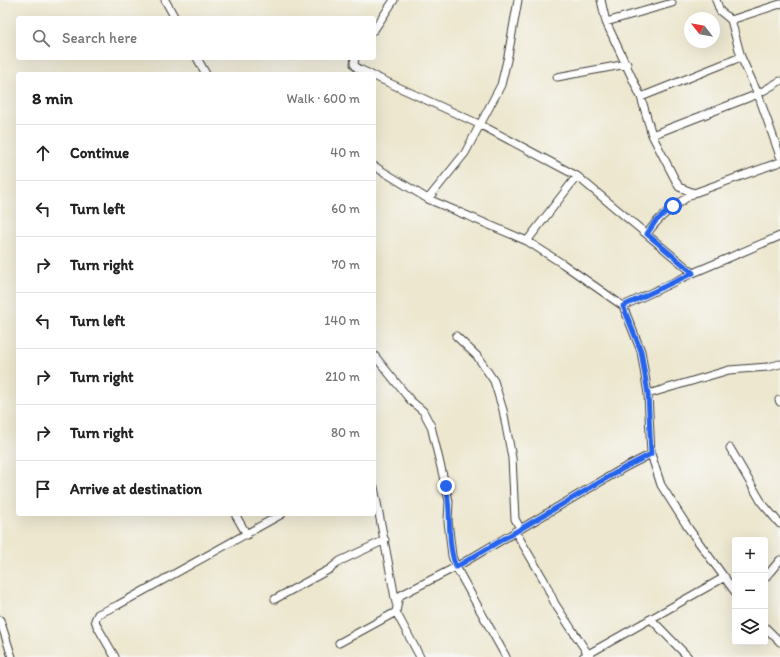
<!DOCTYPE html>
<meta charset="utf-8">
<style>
:root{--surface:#fff;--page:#f6f6f6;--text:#222;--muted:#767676;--line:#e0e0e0}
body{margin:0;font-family:Itim,sans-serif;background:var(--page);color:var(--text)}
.controls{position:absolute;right:12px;bottom:12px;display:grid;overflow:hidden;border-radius:4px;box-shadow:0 4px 16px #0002}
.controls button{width:36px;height:36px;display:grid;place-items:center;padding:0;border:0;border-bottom:1px solid var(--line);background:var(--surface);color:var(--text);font:20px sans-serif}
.compass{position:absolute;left:684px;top:12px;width:36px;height:36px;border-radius:50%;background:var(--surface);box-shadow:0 4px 16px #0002;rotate:301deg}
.stop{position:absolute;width:12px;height:12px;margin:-9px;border:3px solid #2563eb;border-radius:50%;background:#fff}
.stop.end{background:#2563eb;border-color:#fff;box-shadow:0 1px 4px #0008}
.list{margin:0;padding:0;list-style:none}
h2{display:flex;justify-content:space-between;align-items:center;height:52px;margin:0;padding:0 16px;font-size:17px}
h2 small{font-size:13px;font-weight:400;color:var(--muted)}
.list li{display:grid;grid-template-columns:26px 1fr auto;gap:12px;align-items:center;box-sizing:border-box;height:56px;padding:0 16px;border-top:1px solid var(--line)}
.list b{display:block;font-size:15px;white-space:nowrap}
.list em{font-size:13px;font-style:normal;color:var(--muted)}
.icon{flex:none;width:22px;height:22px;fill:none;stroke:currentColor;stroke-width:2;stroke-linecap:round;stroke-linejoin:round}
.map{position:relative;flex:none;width:780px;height:657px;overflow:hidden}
.search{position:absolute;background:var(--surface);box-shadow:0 4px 16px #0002;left:16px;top:16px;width:360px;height:44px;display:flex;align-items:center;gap:10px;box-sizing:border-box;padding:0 14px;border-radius:4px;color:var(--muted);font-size:15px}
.panel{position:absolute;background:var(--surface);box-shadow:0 4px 16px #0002;left:16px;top:72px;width:360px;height:444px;border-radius:4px}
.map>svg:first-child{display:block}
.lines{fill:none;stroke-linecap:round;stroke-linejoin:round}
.minor-casing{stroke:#3b3a37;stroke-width:9}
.minor{stroke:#fff;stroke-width:7}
.route{stroke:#2563eb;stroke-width:5}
</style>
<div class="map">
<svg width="780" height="657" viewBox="0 0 780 657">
<rect width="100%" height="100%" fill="#f6f6f2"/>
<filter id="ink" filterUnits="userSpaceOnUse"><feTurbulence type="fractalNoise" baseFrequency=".025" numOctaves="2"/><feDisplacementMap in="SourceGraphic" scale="8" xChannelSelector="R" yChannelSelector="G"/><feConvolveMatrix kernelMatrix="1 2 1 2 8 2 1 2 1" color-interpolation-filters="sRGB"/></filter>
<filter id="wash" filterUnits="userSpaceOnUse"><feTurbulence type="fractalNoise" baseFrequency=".012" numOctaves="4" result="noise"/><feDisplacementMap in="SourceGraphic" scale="16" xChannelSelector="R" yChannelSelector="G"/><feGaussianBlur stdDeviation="0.9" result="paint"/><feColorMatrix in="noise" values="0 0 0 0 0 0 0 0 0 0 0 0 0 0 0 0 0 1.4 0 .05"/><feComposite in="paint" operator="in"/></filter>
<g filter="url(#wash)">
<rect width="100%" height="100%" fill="#ede7cf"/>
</g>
<g filter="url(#ink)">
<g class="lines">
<defs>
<path id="minor" d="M165,0L175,18
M601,0L606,22L641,97L652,135L679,187L694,193L780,162
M716,0L720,11L731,20L780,4
M731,20L741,57L758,94L780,156
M606,22L672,3
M374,30L394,0
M197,58L206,74
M355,58L354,64L357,68L370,74
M374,76L481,125L577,176L693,273
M557,77L627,64
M641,97L741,57
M652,135L758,94L780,81
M374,166L428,199L527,241L563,264L623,306L641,351L648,394L651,454L661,485L689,529L735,592
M428,199L465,153L501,85L508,56L518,0
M647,234C659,216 675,205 694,193
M527,241L577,176
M623,306L693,273L780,236
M456,336L477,356L494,381L503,410L512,458L515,519L520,528
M374,355L411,401L423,411L431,426L449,501L448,521L452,556L456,567L506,657
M648,394L729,370L768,367L780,364
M779,400L780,402
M730,448L762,503L780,524
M374,487L396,603
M235,514L247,535
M515,531L544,580L555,604L590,657
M765,578L780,560
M275,599L330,569L340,561L385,540
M651,619L688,657
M0,620L12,657
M765,627L780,642
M339,643L396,612
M115,657L97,626L95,620L98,614L118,605L282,514
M420,657L396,612L399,596L456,567L622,469L651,454
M583,657L725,577"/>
</defs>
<use href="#minor" class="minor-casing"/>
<use href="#minor" class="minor"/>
</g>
</g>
<g class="lines" filter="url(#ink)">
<path class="route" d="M446,486C452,512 446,541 456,567L622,469L651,454L648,394L641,351L623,306L693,273L647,234L655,222L673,206"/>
</g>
</svg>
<div class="controls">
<button>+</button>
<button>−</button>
<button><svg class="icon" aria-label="layers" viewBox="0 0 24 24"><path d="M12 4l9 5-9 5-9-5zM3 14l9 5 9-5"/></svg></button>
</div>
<svg class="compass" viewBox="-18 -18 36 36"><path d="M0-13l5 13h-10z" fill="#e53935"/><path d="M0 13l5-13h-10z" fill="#767676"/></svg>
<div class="stop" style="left:673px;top:206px"></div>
<div class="stop end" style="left:446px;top:486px"></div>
<div class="search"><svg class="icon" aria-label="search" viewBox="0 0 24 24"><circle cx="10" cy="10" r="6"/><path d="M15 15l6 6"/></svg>Search here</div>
<section class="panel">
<h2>8 min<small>Walk · 600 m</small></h2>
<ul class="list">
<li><svg class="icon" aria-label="ahead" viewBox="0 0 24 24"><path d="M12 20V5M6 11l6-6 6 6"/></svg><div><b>Continue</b></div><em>40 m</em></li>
<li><svg class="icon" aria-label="left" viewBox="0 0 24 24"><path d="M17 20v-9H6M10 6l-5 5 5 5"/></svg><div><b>Turn left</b></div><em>60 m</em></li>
<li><svg class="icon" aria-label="right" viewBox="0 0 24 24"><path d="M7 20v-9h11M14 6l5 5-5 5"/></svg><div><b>Turn right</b></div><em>70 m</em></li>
<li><svg class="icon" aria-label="left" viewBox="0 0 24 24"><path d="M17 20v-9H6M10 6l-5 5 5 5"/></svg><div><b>Turn left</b></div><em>140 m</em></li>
<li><svg class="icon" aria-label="right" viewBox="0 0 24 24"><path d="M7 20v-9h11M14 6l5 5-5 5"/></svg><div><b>Turn right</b></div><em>210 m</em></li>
<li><svg class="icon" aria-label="right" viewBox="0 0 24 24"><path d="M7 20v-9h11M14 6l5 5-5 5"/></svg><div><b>Turn right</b></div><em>80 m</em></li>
<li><svg class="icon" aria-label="arrive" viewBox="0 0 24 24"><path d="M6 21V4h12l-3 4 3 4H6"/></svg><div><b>Arrive at destination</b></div></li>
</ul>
</section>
</div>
